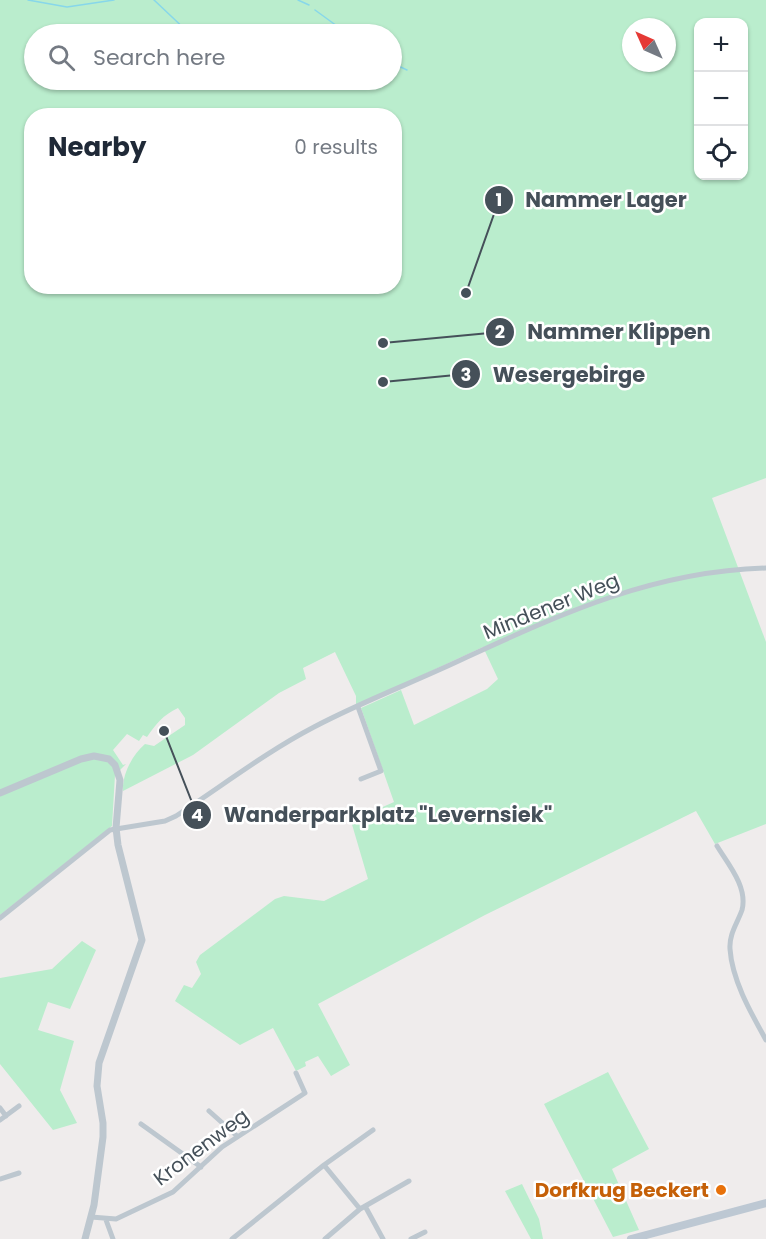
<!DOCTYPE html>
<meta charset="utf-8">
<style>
:root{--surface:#fff;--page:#f6f6f7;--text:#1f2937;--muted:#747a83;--line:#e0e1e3}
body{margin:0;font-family:Poppins,sans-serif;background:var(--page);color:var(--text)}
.controls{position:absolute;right:18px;top:18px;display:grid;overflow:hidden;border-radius:12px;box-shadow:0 2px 4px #0004}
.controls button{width:54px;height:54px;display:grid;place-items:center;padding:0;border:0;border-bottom:2px solid var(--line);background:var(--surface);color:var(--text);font:30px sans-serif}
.compass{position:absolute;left:622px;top:18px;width:54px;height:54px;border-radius:50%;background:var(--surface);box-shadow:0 2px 4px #0004;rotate:315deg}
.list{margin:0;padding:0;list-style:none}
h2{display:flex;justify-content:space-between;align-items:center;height:78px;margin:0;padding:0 24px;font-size:26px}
h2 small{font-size:20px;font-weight:400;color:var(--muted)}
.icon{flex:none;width:33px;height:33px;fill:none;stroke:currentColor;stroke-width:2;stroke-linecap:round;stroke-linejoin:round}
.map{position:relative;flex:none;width:766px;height:1239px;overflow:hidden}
.search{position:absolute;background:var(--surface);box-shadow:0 2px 4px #0004;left:24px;top:24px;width:378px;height:66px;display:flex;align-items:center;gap:15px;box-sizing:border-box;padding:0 21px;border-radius:33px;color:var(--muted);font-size:22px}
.panel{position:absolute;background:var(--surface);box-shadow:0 2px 4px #0004;left:24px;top:108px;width:378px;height:186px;border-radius:24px}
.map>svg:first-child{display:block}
.green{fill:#baedcd;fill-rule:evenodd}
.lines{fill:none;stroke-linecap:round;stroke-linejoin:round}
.stream{stroke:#87d7ea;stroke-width:1.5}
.minor{stroke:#bdc7cf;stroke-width:5}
.tertiary{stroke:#bdc7cf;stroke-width:7}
.secondary{stroke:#bdc8d3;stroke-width:8}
.food-dot{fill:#e8710a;stroke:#fff;stroke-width:2}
.labels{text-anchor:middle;stroke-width:5;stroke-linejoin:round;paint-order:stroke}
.street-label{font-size:20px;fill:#455059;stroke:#fff}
.food-label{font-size:20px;font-weight:bold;fill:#c56008;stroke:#fff;text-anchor:end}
.leader{fill:none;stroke:#455059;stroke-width:2}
.callout-dot{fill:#455059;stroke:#fff;stroke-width:2}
.mark-label{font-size:18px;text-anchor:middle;font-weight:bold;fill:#fff}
.callout-label{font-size:21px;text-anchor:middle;font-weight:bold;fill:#455059;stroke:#fff;stroke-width:5;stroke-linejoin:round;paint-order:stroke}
</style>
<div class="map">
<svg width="766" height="1239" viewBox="0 0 766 1239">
<rect width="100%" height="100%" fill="#efecec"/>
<path class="green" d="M0,0H766V478L712,498L766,642V824L715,844L696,811L485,915L318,1004L350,1065L331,1076L318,1056L305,1062L306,1066L296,1071L273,1028L240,1045L175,1001L184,985L192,988L201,974L196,962L200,955L275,899L284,896L324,901L368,879L351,821L394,802L361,708L401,690L414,725L487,689L498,679L483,647L356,706V696L335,652L303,668L306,679L279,693L193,755L123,791C122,775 132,755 145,744L154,746L185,725V718L178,708C163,715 156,724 147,737L143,735L139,741L127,734L113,750L123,765L126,764L115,775L112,826L0,915ZM698,22H744V176H698ZM631,27H667V63H631ZM34,34H392V80H34ZM32,116H394V286H32Z
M82,941L96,950L70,1009L48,1002L38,1030L74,1041L60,1090L77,1123L53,1130L0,1064V978L52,969Z
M608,1072L649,1149L612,1169L639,1230L613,1237L544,1104Z
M522,1184L539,1219L543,1239H531L505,1191Z"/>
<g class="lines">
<path class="stream" d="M28,0L67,7L114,0
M154,0L190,34
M298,0L309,5
M315,10L348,34
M392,63L407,70
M240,80L248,88"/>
<path class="minor" d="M358,707L381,771L361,779
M717,846C728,864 748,887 742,910C737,924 729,934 730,949C732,980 751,1013 766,1040
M0,918L110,830L165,821L176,816C222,786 266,752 314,727C363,701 417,681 467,657C565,612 656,571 766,568
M0,1108L6,1116
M209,1111L237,1136
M0,1120L19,1106
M141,1124L201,1167
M0,1179L19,1173
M365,1206L383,1239
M360,1209L324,1165L373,1130
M91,1217L116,1219L173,1192L222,1147L305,1093L296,1073
M106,1220L113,1239
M232,1239L324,1165
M325,1239L360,1209L409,1181
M411,1239L425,1232"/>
<path class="tertiary" d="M0,793L81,759L94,756L109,759L115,765L120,780L116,828L118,845L142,940L99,1063L97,1086L103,1123V1137L94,1205L85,1239"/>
<path class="secondary" d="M631,1239L766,1203"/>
</g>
<circle class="food-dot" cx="721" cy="1190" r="6"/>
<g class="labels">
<g class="street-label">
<text transform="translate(551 606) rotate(-22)" y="7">Mindener Weg</text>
<text transform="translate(201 1147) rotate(-37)" y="7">Kronenweg</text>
</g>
<g class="food-label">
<text x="709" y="1197">Dorfkrug Beckert</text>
</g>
</g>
<path class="leader" d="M466 293L499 200M383 343L500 332M383 382L466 374M164 731L197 815"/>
<g class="callout-dot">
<circle cx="466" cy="293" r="6"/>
<circle cx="383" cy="343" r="6"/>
<circle cx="383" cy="382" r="6"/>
<circle cx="164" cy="731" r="6"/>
<circle cx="499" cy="200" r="15"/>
<circle cx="500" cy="332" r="15"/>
<circle cx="466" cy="374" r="15"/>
<circle cx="197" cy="815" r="15"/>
</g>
<g class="mark-label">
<text x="499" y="206">1</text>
<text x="500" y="338">2</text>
<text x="466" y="381">3</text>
<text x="197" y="821">4</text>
</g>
<g class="callout-label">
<text x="606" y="207">Nammer Lager</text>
<text x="619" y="339">Nammer Klippen</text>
<text x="569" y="382">Wesergebirge</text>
<text x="388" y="822">Wanderparkplatz "Levernsiek"</text>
</g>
</svg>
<div class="controls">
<button>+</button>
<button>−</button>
<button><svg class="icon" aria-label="locate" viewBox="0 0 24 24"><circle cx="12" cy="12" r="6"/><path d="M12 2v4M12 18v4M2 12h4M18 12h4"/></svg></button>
</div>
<svg class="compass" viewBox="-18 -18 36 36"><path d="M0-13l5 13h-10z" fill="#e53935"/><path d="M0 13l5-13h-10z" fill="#747a83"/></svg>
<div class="search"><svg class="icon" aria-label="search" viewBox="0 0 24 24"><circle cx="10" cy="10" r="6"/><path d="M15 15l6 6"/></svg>Search here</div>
<section class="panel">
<h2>Nearby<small>0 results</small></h2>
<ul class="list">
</ul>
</section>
</div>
